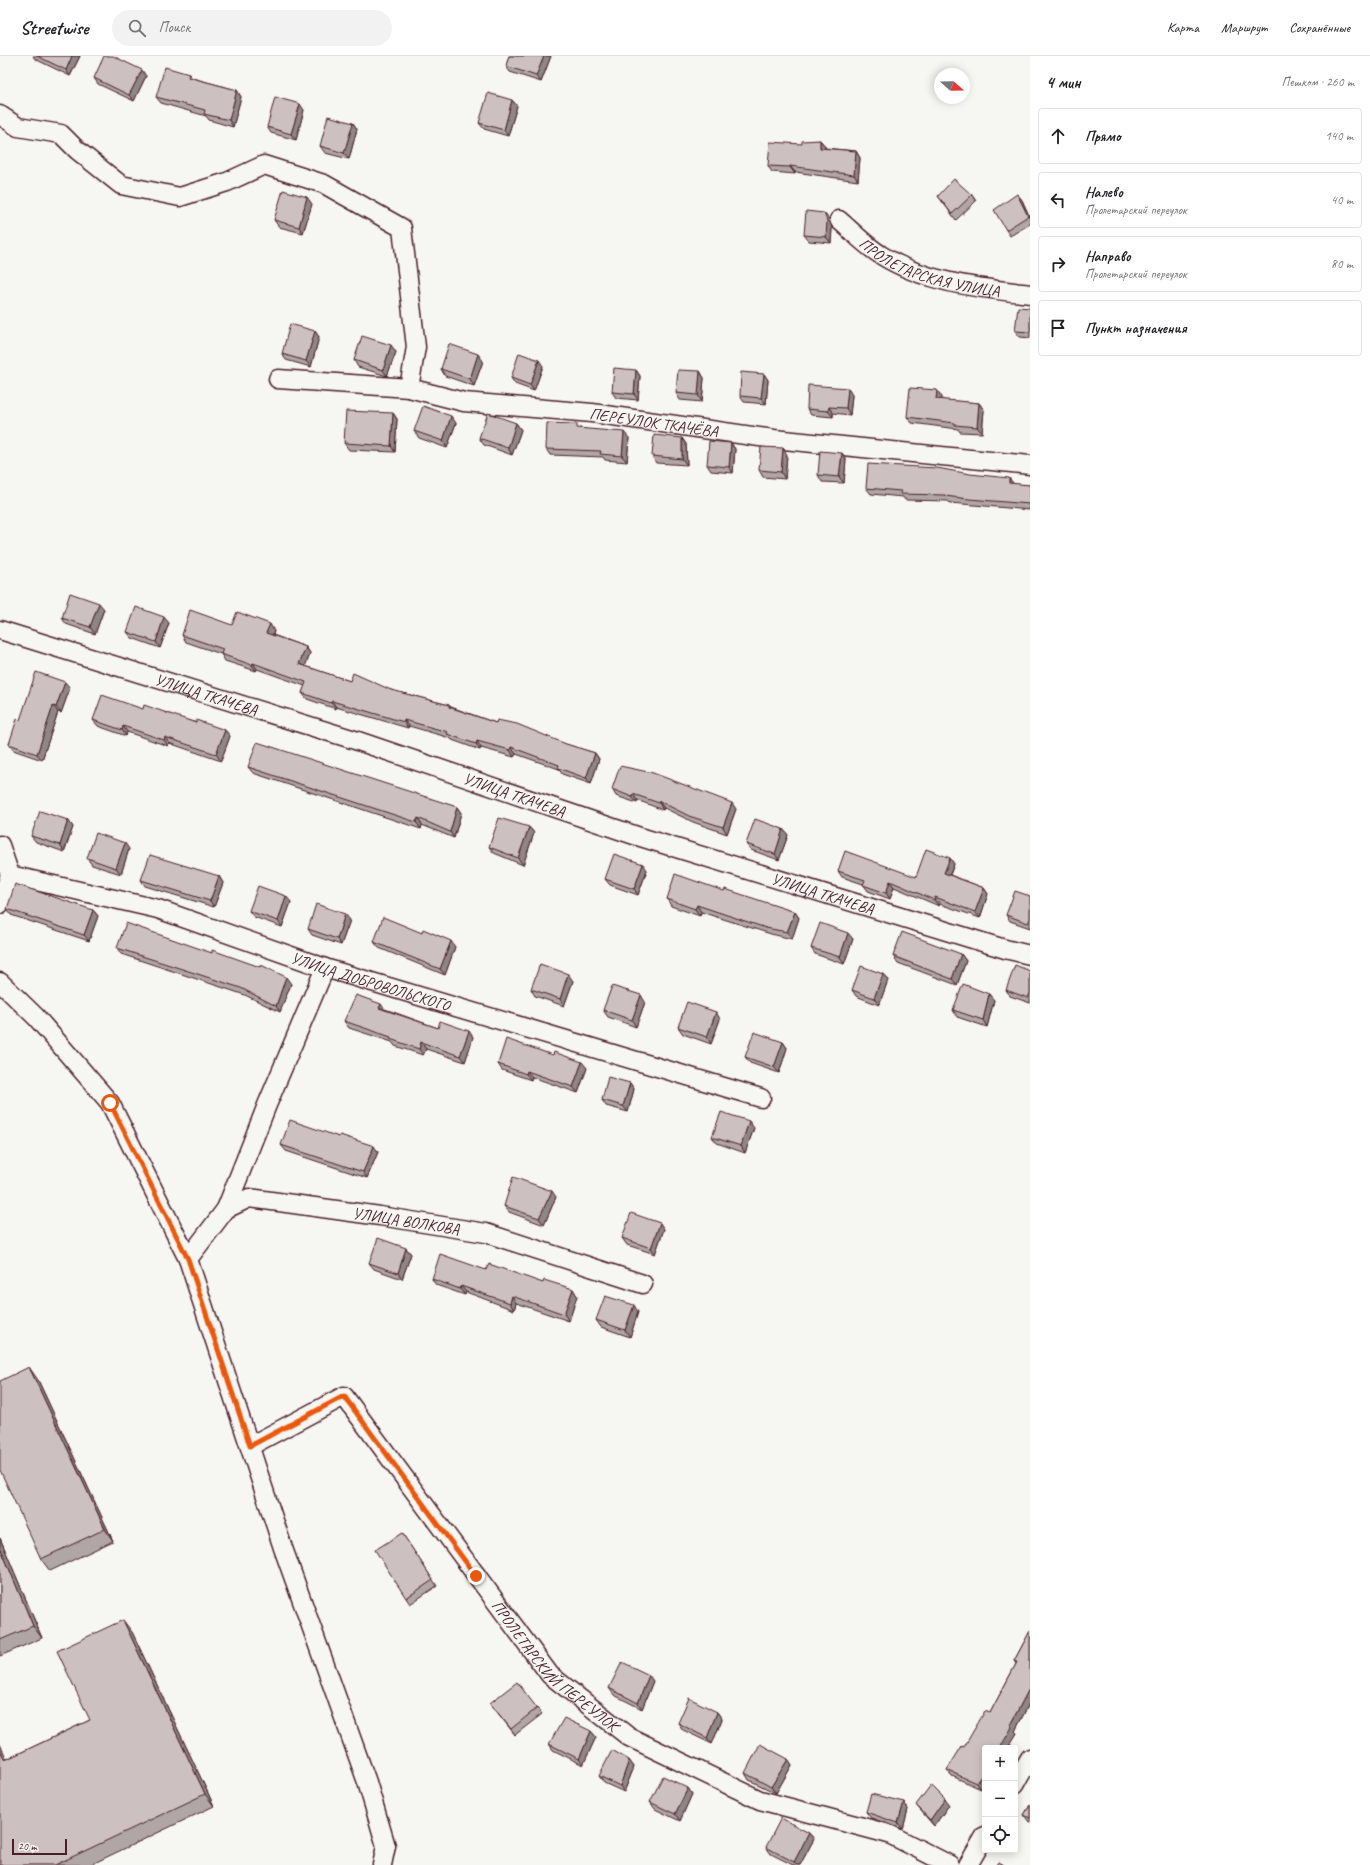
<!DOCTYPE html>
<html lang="ru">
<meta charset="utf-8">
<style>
:root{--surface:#fff;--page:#f2f2f2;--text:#202124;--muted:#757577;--line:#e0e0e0}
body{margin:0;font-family:Caveat,sans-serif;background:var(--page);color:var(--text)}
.controls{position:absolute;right:12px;bottom:12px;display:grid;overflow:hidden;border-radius:4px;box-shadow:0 2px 10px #0003}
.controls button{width:36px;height:36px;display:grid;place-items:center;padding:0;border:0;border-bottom:1px solid var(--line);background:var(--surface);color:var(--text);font:20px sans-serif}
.compass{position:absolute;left:934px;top:12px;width:36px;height:36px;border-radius:50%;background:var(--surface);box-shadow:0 2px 10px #0003;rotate:110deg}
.scale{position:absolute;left:12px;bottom:10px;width:55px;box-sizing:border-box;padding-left:4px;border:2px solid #4a1f2b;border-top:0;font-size:11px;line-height:14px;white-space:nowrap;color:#4a1f2b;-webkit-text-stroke:3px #f6f6f2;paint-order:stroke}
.stop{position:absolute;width:12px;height:12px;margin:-9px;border:3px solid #ea580c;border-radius:50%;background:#fff}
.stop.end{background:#ea580c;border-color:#fff;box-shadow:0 1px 4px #0008}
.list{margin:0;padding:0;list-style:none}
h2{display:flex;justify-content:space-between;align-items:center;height:52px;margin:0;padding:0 16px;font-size:17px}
h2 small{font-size:13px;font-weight:400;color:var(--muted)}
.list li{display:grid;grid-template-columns:26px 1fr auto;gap:12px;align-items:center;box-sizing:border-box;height:56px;margin:0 8px 8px;padding:0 8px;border:1px solid var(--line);border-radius:4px}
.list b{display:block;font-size:15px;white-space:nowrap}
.list p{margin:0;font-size:13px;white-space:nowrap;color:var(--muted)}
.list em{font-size:13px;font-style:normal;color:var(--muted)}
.icon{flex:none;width:22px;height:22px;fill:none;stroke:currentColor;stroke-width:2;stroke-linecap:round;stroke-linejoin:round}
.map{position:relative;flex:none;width:1030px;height:1809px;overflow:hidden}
header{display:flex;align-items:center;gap:24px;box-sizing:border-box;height:56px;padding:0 20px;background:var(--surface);border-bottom:1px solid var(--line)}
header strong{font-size:19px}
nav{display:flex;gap:22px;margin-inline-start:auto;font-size:14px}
.search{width:280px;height:36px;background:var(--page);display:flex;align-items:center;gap:10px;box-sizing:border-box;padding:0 14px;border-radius:22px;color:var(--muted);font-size:15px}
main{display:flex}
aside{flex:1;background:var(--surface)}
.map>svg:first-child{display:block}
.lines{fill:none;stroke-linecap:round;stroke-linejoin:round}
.street-casing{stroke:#4a1f2b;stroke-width:21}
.street{stroke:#f6f6f2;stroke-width:18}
.wall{fill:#afa6a5;stroke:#4a1f2b}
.shaded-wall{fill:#8f8786;stroke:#4a1f2b}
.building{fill:#ccc1c0;stroke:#4a1f2b}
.route{stroke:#ea580c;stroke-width:5}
.labels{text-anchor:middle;stroke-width:3;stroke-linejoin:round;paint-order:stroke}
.street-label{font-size:16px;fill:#4a1f2b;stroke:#f6f6f2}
</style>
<header>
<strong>Streetwise</strong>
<div class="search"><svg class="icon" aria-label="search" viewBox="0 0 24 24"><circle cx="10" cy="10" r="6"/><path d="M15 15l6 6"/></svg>Поиск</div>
<nav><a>Карта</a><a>Маршрут</a><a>Сохранённые</a></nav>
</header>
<main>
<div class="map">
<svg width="1030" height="1809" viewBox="0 0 1030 1809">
<rect width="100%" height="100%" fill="#f6f6f2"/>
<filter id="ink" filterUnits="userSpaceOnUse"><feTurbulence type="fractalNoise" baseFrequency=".025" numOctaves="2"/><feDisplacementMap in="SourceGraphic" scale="8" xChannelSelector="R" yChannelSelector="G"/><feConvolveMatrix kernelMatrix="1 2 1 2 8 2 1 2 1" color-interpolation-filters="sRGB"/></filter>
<g filter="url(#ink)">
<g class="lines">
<defs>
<g id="street">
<path d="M0,59L18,71L61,78L77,94L121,129L180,141L227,126L264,109L324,128L402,172L416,291L409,332"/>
<path id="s1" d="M839,164C852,175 866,190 881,199C925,227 979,232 1030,238"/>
<path id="s2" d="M278,323L409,332L464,346L592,357L774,383L1030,409"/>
<path id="s3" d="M0,574L355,684L637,780L1005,893L1030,899"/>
<path id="s4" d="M0,789L10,819L158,853L325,912L761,1042"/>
<path d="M0,848L10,819"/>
<path d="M0,926L36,961L110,1047L188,1203L283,1492L367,1726L386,1790L382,1809"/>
<path d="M226,1153L267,1049L325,912"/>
<path id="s5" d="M188,1203L226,1153L249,1142L380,1160L486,1177L643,1228"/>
<path id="s6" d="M250,1390L344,1340L550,1619L629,1681L760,1744L889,1778L950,1809"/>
<path d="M1015,1728L1030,1702"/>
<path d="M968,1809L985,1780"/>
</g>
</defs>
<use href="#street" class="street-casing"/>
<use href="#street" class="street"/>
</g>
<path class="wall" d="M33,0H80L70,20L35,3Z
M509,0H551L541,26L510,16L506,10Z
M189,18L192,22L237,34L241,41L233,71L209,64L206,60L161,47L156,41Z
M146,20L134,45L98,28L94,22Z
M512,44L517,50L508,80L484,73L479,67Z
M304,54L296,84L271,77L267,71Z
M353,67L357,73L349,103L325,97L320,90Z
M820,84L825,90V92L856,95L860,102L858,125L795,116V118L772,116L768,110L802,88Z
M1017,138L1022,144L1030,162V168L1010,180L1006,174Z
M972,139L976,145L956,164L938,140Z
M312,148L303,177L279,171L274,164Z
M829,163L832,172L831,187L809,185L804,179Z
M1030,252V282L1020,281L1015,275Z
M315,275L319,281L311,311L286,304L282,298Z
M396,296L387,320L358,311L354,304Z
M483,305L474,330L445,320L441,313Z
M543,310L534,335L515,328L511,322Z
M636,314L640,320L638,344L616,342L612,336Z
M700,315L704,322L702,346L680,344L676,337Z
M764,318L768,324L766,348L744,346L740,340Z
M852,339L850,359L833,357V361L811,359L807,353Z
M942,341L941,344L979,347L984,354L982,377L960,376L958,373L912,367L907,361Z
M393,357L397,363L395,396L349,394L344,387Z
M456,367L447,392L419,382L414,375Z
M516,367L521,374L512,399L484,389L479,382Z
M580,372L629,382L627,406L605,404L603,401L550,399L546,393Z
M682,382L686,388L687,409L656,407L652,400Z
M731,387L735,393L733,417L711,415L707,409Z
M783,392L787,399L785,423L763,421L759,414Z
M842,397L846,403L844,427L822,426L818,419Z
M1013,428L1030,429V454L974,449L950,447L948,445L905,444L903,441L871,438L866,432Z
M104,553L95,578L66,568L62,562Z
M169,567L160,592L132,582L127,576Z
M232,569L274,575L273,579L306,591L310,597L305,610L350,625L391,634L449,649L451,651L496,667L595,697L599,703L591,728L562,718L559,713L516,698L514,701L481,692L480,694L452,684L450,682L409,670L408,672L336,651V653L307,643L302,637L305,630L257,613L256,615L225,605L221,598L186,586L182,579Z
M70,632L61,657L58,656L42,704L13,694L9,688L20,664Z
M143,653L225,674L230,680L221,705L169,687L168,690L127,676L126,680L98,670L93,664Z
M248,711L457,751L461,757L454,782L422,769L421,773L253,717Z
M612,733L736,753L727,778L693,766L664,752L663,754L637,744V747L616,740Z
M68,764L73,771L64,796L36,786L31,780Z
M529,771L534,777L523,809L494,797L489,791Z
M783,773L788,779L779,804L751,794L746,788Z
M129,793L121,818L92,809L87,802Z
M950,802L954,808L950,819L984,832L988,838L980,862L940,848L939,850L894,831L890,843L868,835L863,828L842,821L838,815L916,821Z
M647,814L638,839L610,829L605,823Z
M219,820L223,827L214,851L145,830L141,824Z
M724,835L795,856L799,862L792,883L771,878L701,856L700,860L671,850L667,843Z
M1030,840V872L1010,865L1006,859Z
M291,846L282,871L254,861L249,855Z
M7,853L93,854L98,860L89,885L11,859Z
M350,864L341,889L312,879L308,873Z
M422,877L455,891L445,919L379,892L374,886Z
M853,883L844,908L815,898L811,892Z
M117,892L212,897L291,928L280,956L245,939L121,898Z
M961,898L966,905L957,929L898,907L893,900Z
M1030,915V947L1010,940L1006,934Z
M883,918L888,924L879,949L856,940L852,934Z
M573,925L564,950L535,940L531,933Z
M994,944L987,971L957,961L953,954Z
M645,946L636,971L608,961L603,954Z
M385,953L438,972L473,981L465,1006L426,993L423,999L395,990L392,986L349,972L344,965Z
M720,963L711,988L683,978L678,971Z
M783,986L787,992L779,1017L750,1007L745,1001Z
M498,1008L587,1012L578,1037L532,1021L531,1024L502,1014Z
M630,1027L634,1033L628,1056L606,1050L602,1044Z
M754,1072L745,1097L717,1087L712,1081Z
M339,1081L378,1096L367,1122L286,1095L281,1089Z
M556,1141L544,1169L509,1156L504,1150Z
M664,1173L655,1198L627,1189L622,1182Z
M406,1192L411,1198L402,1223L374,1213L369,1207Z
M486,1214L543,1227L573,1233L577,1240L569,1265L516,1247L514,1254L466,1236L465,1239L436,1229L432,1223Z
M638,1256L630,1281L601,1271L596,1264Z
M38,1324L113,1485L50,1515L41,1503Z
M402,1477L437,1530L410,1548L406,1542Z
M0,1482L42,1582L0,1600Z
M1030,1575V1646L1015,1675L1017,1677L981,1733L952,1720L947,1714L990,1657L1016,1608L1014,1605Z
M132,1576L214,1750L90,1809H0L7,1703L90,1664Z
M653,1625L642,1653L614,1639L609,1632Z
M490,1647L537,1652L542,1658L515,1679Z
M717,1656L722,1663L712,1688L683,1674L678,1667Z
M591,1675L596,1681L583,1709L553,1694L549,1688Z
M788,1703L792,1709L776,1737L749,1724L745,1717Z
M629,1704L634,1711L624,1736L604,1727L599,1720Z
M688,1732L692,1738L680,1765L655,1753L650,1746Z
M916,1749H949L934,1770L921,1755Z
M1030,1749V1766H1029L1024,1759Z
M908,1753L903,1773L871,1762L866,1756Z
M809,1777L814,1783L800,1809H793L771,1798L766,1791Z"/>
<path class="shaded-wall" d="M72,0H80L70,20L66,14Z
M544,0H551L541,26L536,20Z
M142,14L146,20L134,45L129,39Z
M237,34L241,41L233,71L229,64Z
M512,44L517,50L508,80L504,74Z
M300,48L304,54L296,84L291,78Z
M353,67L357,73L349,103L344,97Z
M820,84L825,90L824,98L820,92Z
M856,95L860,102L858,125L854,119Z
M790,110L795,116V118L790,111Z
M1017,138L1022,144L1030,162V163L1028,160Z
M307,141L312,148L303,177L299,171Z
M824,157L829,163L832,172L831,187L826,181Z
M315,275L319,281L311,311L306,305Z
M391,289L396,296L387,320L383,314Z
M478,298L483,305L474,330L470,323Z
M539,304L543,310L534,335L530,329Z
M636,314L640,320L638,344L634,338Z
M700,315L704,322L702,346L698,339Z
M764,318L768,324L766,348L761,342Z
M848,332L852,339L850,359L846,352Z
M937,334L942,341L941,350L936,343Z
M979,347L984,354L982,377L977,371Z
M829,351L833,357V361L828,355Z
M393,357L397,363L395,396L391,390Z
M451,360L456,367L447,392L443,385Z
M516,367L521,374L512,399L508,392Z
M624,376L629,382L627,406L622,400Z
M682,382L686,388L687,409L682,403Z
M731,387L735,393L733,417L729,411Z
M783,392L787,399L785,423L781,416Z
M842,397L846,403L844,427L839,421Z
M1009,422L1014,428L1009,427Z
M99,547L104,553L95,578L90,571Z
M164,561L169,567L160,592L156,586Z
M270,568L274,575L271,583L266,577Z
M306,591L310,597L304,614L299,608Z
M253,607L257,613L256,615L252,609Z
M65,626L70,632L61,657L56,651Z
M332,645L336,651V653L331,647Z
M53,650L58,656L42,704L37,698Z
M404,664L409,670L408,672L404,666Z
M123,670L127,676L126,680L122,674Z
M225,674L230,680L221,705L216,698Z
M165,681L169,687L168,690L164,684Z
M477,685L481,692L480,694L476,688Z
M511,691L516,698L514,701L510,694Z
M595,697L599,703L591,728L586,722Z
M633,738L637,744V747L632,741Z
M659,745L664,752L663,754L659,747Z
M732,747L736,753L727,778L723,771Z
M457,751L461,757L454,782L450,776Z
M418,762L422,769L421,773L416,766Z
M68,764L73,771L64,796L60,789Z
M529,771L534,777L523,809L518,802Z
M783,773L788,779L779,804L775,798Z
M125,787L129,793L121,818L116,812Z
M950,802L954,808L948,823L944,817Z
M643,808L647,814L638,839L634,833Z
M219,820L223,827L214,851L210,845Z
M890,825L894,831L890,843L886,837Z
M984,832L988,838L980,862L975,856Z
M286,840L291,846L282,871L278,865Z
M935,841L940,848L939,850L934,844Z
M697,849L701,856L700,860L695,853Z
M93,854L98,860L89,885L84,879Z
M795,856L799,862L792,883L787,876Z
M345,858L350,864L341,889L337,883Z
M848,877L853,883L844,908L840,901Z
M451,885L455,891L445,919L440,913Z
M961,898L966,905L957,929L952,923Z
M568,918L573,925L564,950L560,943Z
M883,918L888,924L879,949L874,942Z
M286,921L291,928L280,956L276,950Z
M989,938L994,944L987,971L983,964Z
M641,939L645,946L636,971L632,964Z
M381,948L385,954L379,952Z
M716,956L720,963L711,988L707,981Z
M469,975L473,981L465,1006L460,1000Z
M421,986L426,993L423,999L419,993Z
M783,986L787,992L779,1017L774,1011Z
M582,1006L587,1012L578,1037L573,1031Z
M527,1015L532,1021L531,1024L526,1018Z
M630,1027L634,1033L628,1056L623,1050Z
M749,1065L754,1072L745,1097L741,1090Z
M374,1090L378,1096L367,1122L363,1116Z
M552,1135L556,1141L544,1169L539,1162Z
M660,1167L664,1173L655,1198L651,1192Z
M406,1192L411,1198L402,1223L398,1217Z
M461,1230L466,1236L465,1239L460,1233Z
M573,1233L577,1240L569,1265L564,1258Z
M512,1240L516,1247L514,1254L510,1247Z
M634,1249L638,1256L630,1281L625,1274Z
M29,1311L38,1324L113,1485L105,1473Z
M0,1482L42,1582L33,1570L0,1491Z
M123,1564L132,1576L214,1750L205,1738Z
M649,1619L653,1625L642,1653L638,1647Z
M1030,1631V1646L1015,1675L1017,1677L1008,1692H1000L1010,1669Z
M717,1656L722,1663L712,1688L707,1682Z
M591,1675L596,1681L583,1709L579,1703Z
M0,1688L13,1717L5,1704L0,1694Z
M788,1703L792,1709L776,1737L771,1731Z
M629,1704L634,1711L624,1736L620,1730Z
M985,1715V1728L981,1733L976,1727Z
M688,1732L692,1738L680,1765L675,1758Z
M945,1743L949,1749L934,1770L930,1764Z
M904,1746L908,1753L903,1773L898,1767Z
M809,1777L814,1783L800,1809H797L794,1806Z"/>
<path class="building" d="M37,0H72L66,14Z
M104,0H113L142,14L129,39L94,22Z
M509,0H544L536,20L506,10Z
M165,11L189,18L188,21L237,34L229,64L204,58L205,54L156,41Z
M488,37L512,44L504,74L479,67Z
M275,41L300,48L291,78L267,71Z
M328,60L353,67L344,97L320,90Z
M820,84V92L856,95L854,119L790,110V111L768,110L770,86L802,88V85Z
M954,123L972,139L952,158L938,140Z
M283,134L307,141L299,171L274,164Z
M1017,138L1028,160L1006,174L994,154Z
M806,155L824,157L827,165L826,181L804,179Z
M1018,251L1030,252V276L1015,275Z
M290,268L315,275L306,305L282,298Z
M362,280L391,289L383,314L354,304Z
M449,288L478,298L470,323L441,313Z
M519,297L539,304L530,329L511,322Z
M614,312L636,314L634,338L612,336Z
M678,314L700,315L698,339L676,337Z
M741,316L764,318L761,342L740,340Z
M808,329L848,332L846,352L829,351L828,355L807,353Z
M910,332L937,334L936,343L979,347L977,371L955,369V367L907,361Z
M423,350L451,360L443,385L414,375Z
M346,355L393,357L391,390L344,387Z
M488,357L516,367L508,392L479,382Z
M547,367L577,368V372L624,376L622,400L600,398L601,395L546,393Z
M654,379L682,382V403L652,400Z
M709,385L731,387L729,411L707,409Z
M761,391L783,392L781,416L759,414Z
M820,395L842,397L839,421L818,419Z
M868,408L937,412L970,418L1009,422V427L1030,429V448L969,443L945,440V439L900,438L901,435L866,432Z
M70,537L99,547L90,571L62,562Z
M136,551L164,561L156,586L127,576Z
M190,554L232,569L237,556L270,568L266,577L306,591L299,608L350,625L353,617L391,634L449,649V651L496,667L497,664L517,668L566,688L595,697L586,722L558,712L559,709L511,691L510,694L477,685L476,688L447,678L448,676L404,664V666L332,645L331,647L302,637L306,626L253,607L252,609L221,598L223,593L182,579Z
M36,616L65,626L56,651L53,650L37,698L9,688L17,663L20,664Z
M102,639L143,653L144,649L196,667V664L225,674L216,698L165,681L164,684L123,670L122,674L93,664Z
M257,686L457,751L450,776L418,762L416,766L248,711Z
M620,710L653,717L732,747L723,771L689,760L659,745V747L633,738L632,741L612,733Z
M40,755L68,764L60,789L31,780Z
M499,762L529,771L518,802L489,791Z
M755,763L783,773L775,798L746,788Z
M96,777L125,787L116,812L87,802Z
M926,793L950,802L944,817L984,832L975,856L935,841L934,844L890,825L886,837L863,829L865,824L838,815L845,795L916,821Z
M614,798L643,808L634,833L605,823Z
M150,799L219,820L210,845L141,824Z
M675,818L724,835L725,833L795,856L787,876L766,872L697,849L695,853L667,843Z
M15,828L93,854L84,879L7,853Z
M258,830L286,840L278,865L249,855Z
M1015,835L1030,840V863L1028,867L1006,859Z
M316,848L345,858L337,883L308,873Z
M383,861L422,877L423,873L451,885L440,913L374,886Z
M126,867L212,897V894L260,911L261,909L286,921L276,950L241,932L117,892Z
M820,867L848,877L840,901L811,892Z
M902,876L961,898L952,923L893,900Z
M540,908L568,918L560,943L531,933Z
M1015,909L1030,915V937L1028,942L1006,934Z
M861,910L883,918L874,942L852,934Z
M963,928L989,938L983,964L953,954Z
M612,930L641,939L632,964L603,954Z
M356,939L381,948L379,952L438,972L440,965L469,975L460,1000L421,986L419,993L390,983L391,981L344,965Z
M687,946L716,956L707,981L678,971Z
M754,976L783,986L774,1011L745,1001Z
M506,983L553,999L554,996L582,1006L573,1031L527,1015L526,1018L498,1008Z
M608,1021L630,1027L623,1050L602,1044Z
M721,1056L749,1065L741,1090L712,1081Z
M290,1064L339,1081L340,1079L374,1090L363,1116L281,1089Z
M513,1121L552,1135L539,1162L504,1150Z
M631,1157L660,1167L651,1192L622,1182Z
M378,1182L406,1192L398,1217L369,1207Z
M440,1198L486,1214L489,1208L543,1227L544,1224L573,1233L564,1258L512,1240L510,1247L461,1230L460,1233L432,1223Z
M605,1240L634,1249L625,1274L596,1264Z
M29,1311L105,1473L41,1503L0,1414V1325Z
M402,1477L433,1524L406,1542L375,1494Z
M0,1491L33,1570L0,1584Z
M123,1564L205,1738L55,1809H0V1694L5,1704L90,1664L57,1595Z
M1030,1575V1631L1010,1669L1012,1671L1000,1692H985V1715L976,1727L947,1714L962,1690L964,1691L985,1655L990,1657L1017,1606L1014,1605Z
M622,1606L649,1619L638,1647L609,1632Z
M517,1626L537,1652L511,1673L490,1647Z
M689,1642L717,1656L707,1682L678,1667Z
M564,1662L591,1675L579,1703L549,1688Z
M760,1688L788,1703L771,1731L745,1717Z
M612,1694L629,1704L620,1730L599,1720Z
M663,1720L688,1732L675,1758L650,1746Z
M931,1729L945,1743L930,1764L916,1749Z
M871,1738L904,1746L898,1767L866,1756Z
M1030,1749V1762L1024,1759Z
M781,1762L809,1777L794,1806L766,1791Z
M998,1806L1003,1809H996Z"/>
</g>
<g class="lines" filter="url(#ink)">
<path class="route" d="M110,1047L188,1203L250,1390L344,1340L476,1520"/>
</g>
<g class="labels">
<g class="street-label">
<text dy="6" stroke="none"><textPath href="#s1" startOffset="105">ПРОЛЕТАРСКАЯ УЛИЦА</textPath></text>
<text dy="6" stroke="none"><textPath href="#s2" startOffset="379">ПЕРЕУЛОК ТКАЧЁВА</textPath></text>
<text dy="6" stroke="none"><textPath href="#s3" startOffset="216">УЛИЦА ТКАЧЕВА</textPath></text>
<text dy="6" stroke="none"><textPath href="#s3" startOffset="540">УЛИЦА ТКАЧЕВА</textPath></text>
<text dy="6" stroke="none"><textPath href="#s3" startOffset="864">УЛИЦА ТКАЧЕВА</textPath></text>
<text dy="6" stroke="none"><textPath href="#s4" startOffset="408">УЛИЦА ДОБРОВОЛЬСКОГО</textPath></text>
<text dy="6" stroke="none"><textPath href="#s5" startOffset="247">УЛИЦА ВОЛКОВА</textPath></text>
<text dy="6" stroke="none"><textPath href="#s6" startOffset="450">ПРОЛЕТАРСКИЙ ПЕРЕУЛОК</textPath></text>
</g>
</g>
</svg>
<div class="controls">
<button>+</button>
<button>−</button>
<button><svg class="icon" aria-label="locate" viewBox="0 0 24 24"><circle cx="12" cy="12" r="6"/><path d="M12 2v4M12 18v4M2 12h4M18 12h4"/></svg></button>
</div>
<svg class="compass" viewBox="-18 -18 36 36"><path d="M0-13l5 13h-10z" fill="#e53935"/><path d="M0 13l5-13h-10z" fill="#757577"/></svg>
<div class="scale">20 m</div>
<div class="stop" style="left:110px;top:1047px"></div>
<div class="stop end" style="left:476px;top:1520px"></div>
</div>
<aside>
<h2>4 мин<small>Пешком · 260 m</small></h2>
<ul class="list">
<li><svg class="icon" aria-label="ahead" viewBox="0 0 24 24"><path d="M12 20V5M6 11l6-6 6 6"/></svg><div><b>Прямо</b></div><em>140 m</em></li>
<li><svg class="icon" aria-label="left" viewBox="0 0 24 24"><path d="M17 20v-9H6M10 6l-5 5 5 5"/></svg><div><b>Налево</b><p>Пролетарский переулок</p></div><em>40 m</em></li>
<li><svg class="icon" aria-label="right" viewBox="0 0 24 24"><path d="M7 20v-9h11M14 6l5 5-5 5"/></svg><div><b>Направо</b><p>Пролетарский переулок</p></div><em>80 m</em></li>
<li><svg class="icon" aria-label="arrive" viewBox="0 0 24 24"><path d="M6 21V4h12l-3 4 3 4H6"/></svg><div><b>Пункт назначения</b></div></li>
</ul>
</aside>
</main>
